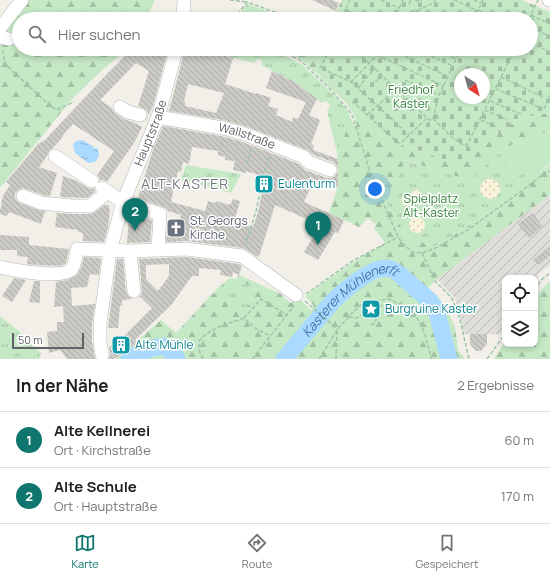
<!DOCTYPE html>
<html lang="de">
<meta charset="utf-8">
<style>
:root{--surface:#fff;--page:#f6f6f6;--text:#202124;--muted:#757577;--line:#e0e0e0;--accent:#0f766e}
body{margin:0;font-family:Manrope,sans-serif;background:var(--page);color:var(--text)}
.controls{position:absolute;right:12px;bottom:12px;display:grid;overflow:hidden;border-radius:8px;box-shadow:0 2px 6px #0003}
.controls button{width:36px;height:36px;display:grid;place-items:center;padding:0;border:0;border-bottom:1px solid var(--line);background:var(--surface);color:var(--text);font:20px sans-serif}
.compass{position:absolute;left:454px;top:68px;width:36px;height:36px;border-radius:50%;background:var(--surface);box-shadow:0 2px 6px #0003;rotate:143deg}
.scale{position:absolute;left:12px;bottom:10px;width:72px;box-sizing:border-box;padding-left:4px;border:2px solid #5f6368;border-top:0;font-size:11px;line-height:14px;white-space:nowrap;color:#5f6368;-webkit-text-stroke:3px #fff;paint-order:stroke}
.you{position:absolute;left:375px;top:189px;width:14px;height:14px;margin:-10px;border:3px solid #fff;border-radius:50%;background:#1a73e8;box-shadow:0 0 0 6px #1a73e833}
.badge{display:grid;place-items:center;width:26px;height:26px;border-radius:50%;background:var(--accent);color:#fff;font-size:13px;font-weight:700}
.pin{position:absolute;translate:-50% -33px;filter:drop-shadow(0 1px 2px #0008)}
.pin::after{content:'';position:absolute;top:21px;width:14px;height:12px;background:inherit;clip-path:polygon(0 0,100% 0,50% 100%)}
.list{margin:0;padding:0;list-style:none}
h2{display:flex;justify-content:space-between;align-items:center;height:52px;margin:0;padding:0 16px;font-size:17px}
h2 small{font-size:13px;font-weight:400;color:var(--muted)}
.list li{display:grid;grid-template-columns:26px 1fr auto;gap:12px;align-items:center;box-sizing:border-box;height:56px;padding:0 16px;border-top:1px solid var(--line)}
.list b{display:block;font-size:15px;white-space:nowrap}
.list p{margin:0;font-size:13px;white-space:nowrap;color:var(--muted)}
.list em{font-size:13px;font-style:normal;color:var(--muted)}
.icon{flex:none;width:22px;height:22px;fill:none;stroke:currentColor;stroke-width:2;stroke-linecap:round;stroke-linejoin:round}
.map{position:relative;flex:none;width:550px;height:359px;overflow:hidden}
.search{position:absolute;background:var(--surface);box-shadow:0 2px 6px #0003;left:12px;right:12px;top:12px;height:44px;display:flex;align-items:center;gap:10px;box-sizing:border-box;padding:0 14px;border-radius:22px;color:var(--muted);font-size:15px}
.sheet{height:164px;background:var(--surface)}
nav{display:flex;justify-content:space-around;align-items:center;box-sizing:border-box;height:56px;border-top:1px solid var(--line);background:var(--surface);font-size:11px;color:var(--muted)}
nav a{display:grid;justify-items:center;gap:2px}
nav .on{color:var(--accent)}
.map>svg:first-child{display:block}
.industrial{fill:url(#industrial-furrows)}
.grass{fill:url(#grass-tufts)}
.forest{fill:url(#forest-firs)}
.sand{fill:url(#sand-dots)}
.cemetery{fill:url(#cemetery-stones);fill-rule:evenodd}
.garden{fill:#c5e8c5}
.water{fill:url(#water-ripples)}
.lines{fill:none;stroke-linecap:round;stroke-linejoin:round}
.river{stroke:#aadaff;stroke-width:17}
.building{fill:url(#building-back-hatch);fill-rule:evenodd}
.minor-casing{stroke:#b5b8bc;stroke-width:14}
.path{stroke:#9cc7a9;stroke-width:1.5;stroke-dasharray:4 2;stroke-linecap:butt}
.minor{stroke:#fff;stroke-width:13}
.labels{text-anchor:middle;stroke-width:3;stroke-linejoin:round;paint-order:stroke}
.park-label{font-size:12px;fill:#348238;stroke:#fff}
.street-label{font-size:12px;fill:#5f6368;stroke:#fff}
.culture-label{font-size:12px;fill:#0d838f;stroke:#fff;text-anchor:start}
.worship-label{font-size:12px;fill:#5b616d;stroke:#fff;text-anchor:start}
.water-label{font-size:13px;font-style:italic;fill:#4174aa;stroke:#fff}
.quarter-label{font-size:14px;letter-spacing:1px;fill:#70757a;stroke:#fff}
</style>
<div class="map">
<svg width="550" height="359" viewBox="0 0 550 359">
<defs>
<pattern id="industrial-furrows" width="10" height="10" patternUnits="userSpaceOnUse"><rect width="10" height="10" fill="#e0deda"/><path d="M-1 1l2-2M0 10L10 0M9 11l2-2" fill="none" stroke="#b9b8b5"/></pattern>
<pattern id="grass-tufts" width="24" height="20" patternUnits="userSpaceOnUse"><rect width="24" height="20" fill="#c5e8c5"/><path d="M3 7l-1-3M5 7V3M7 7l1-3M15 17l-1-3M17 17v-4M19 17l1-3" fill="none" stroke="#a3c0a4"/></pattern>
<pattern id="forest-firs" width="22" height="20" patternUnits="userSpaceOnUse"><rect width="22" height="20" fill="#c5e8c5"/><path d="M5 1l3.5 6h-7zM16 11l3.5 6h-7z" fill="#a3c0a4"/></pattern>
<pattern id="sand-dots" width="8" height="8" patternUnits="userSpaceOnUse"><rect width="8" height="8" fill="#fbf3d9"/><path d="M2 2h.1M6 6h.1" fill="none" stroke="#cec8b4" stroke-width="1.8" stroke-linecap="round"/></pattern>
<pattern id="cemetery-stones" width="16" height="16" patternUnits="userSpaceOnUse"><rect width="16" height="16" fill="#c5e8c5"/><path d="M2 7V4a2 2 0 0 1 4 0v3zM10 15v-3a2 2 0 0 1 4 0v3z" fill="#a3c0a4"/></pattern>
<pattern id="water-ripples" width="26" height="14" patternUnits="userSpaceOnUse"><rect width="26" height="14" fill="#aadaff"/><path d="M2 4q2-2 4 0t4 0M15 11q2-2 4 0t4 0" fill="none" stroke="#8eb4d2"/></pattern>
<pattern id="building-back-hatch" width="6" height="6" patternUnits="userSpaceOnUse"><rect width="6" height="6" fill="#cccac5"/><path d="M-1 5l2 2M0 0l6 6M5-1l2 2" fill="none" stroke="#a9a8a4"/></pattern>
</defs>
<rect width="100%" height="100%" fill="#f1efe8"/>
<path class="industrial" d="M550,195V265L538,274V277L535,283V278H505V327L500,334H463L461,320L455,298L437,279Z"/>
<path class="grass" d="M247,4L291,19H236Z
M202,49H272L301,64L314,76L336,97L347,110L355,127L346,132L337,153L327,111L330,106L328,102L325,101L322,103L293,81L261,65L262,63V61L259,59L256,60L255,63L241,60L240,58L239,59L216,53L215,51L214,52Z
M501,149L512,178L550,164L545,167L511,197L447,240L433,247L407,236L387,204L378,185L397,179L404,160L469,180L496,156Z
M186,165L241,174L231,193L181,180Z
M230,278L236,279L257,290L245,311L213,293L221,285Z
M0,316L25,336L28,342L41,353L39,359H0Z"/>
<path class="forest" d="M23,0H155L146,19H19V49H127L99,73L71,100L0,188V30Z
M301,49H324L314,71C344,94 369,123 396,150L402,145L460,165L504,128L524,117L550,113V131L501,149L496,156L469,180L405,160L397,179L378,185L387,204L407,236L434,247L447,240L511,197L509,192L550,165V195L437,279L428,288L435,294L445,306L455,327L458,350L465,359H116L161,320L176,333L213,293L245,311L257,290L236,279L239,275L283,295L282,296L291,303L297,297L311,310L314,306L305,296L355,261L387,242L385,243L383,240L374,228L376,224L368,218L359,227L352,224L353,223L351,222V223L329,213L338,186V165L337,153L346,132L357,125L354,114L345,102L305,63L296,56Z
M550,281V359H494L505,341V344H535V299L543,288Z"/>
<path class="sand" d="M480 189a10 10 0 1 1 20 0a10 10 0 1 1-20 0Z
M416,189C421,193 420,198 418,203C412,206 405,209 401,202L402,198L409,195Z
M409 225a8 8 0 1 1 16 0a8 8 0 1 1-16 0Z"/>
<path class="cemetery" d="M342,0H522L550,12V113L524,117L504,128L460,165L403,145L396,150C369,123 343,94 314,70L324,49H531V19H333ZM460,74H484V98H460Z"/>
<path class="garden" d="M550,131V164L511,179L501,149Z"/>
<path class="water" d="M83,140L94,147V149H95L96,148L98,149L99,156L95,162L88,163L75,153L73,145L76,141Z"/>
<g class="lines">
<g class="river">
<path d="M129,359C139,352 150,348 163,346L173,353L177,359"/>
<path id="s1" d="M284,359L334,300C345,290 370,268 386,268C391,268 394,270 398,273L430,301L436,309L449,359"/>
</g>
</g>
<path class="building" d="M312,0H332L339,3L336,11Z
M132,49H168L153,106L145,122L148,117V112L145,109L138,106L149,71L136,63L100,100L112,108L113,111L116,114L124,119L133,122L142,127L134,143L120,163L107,182L103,180H100L99,177L97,175L114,151L73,124L62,136L63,137L53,148L49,151L47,156L39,167L57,173L50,196L43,195L26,189L22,188L18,190L15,193V198L17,201L20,203L38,210L45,211L41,224L9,212L7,216L0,214V210L2,204L1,203L4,194L10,185L6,182L39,143V144L42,141L43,142L106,75Z
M184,49L204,50L233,58L225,84L256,94L257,93L271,98L268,106L278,109L276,115L292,122L293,117L298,119L306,102L266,88L272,71L293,81L317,99L309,115L320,120L311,144L314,146L313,150L338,159V187L318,181L317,183L313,182L304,202L344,220L338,233L335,232L318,260L304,252L320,225L275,205L259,257L256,256L247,250L243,248L187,241L166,242L168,221L179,223L181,215L168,211L166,208L163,207L138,198L153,150L163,126L220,136L240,141L299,164L305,170L327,178H331L335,176L338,172V169L336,165L333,162L313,155L307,150L245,126L223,120L169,111L184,53ZM188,84L224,93L216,113L185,106L186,103L184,102ZM192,147L218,151V155L225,157V160L235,161L233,170L246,173V171L264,177L261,185L263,188L258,212L253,227L234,222L240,201L233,199L230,205L216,201L215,203L208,201L205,211L171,202L178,171L181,172L183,162L189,164Z
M63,176L77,181L88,188L91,189L94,188L95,192L87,198L60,197Z
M104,205H109V209H110L108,227L104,242L83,241V233L78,232V230L55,227L57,213L72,214H90L95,212Z
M532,213L543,226L529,238L518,224Z
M129,216L152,220L150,242L127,243Z
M0,235L29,237V245L69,249L66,263L63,265L57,266L37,265L38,262L36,265L27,264L28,257L17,256V250H0Z
M550,246V256L538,265L533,260Z
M84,257L101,258L99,275L90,274L87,287L71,288L72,306L95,304L92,323V342L95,359H67L60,350L49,353L47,332L57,331V322H64L63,306L54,307L56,282L68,280L77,275L81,268Z
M186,257L239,264L242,266L239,275L233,272L232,277L220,275L221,270L199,268V276H192L172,304L135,340L137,342L118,357L113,359H109L110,354L109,347L118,340L117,343L152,308L141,297L138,298L141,295L142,291L139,259ZM169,264V276L158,291L146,279V265Z
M117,259H123L126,292L128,296L132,299L122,300V306H120L118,328H108Z
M14,278L26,280L12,302L2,296Z
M34,281H40V303L29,302Z
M470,334H487V344L481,351H476L470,344Z"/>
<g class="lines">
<defs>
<g id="minor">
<path d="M549,0H550"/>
<path d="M183,19L184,0"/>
<path d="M0,28L22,0"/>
<path d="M0,37L9,39"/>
<path d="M120,107L128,112L140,115"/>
<path id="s2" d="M158,117L222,128L242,133L304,157L308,162L330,170"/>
<path d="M55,156L92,181"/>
<path d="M102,188L123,202L160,214L158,250"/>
<path d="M23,196L41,203L72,206H90L108,192"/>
<path d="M130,251L134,291"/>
<path d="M0,267C14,270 60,279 71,270C75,266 76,255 77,249L130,251L186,249L242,256L296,295"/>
<path id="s3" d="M102,355L100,342V323L110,251L123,202L158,117L176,51"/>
</g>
</defs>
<use href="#minor" class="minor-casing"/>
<path class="path" d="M230,0L247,2
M381,0L399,8
M415,0L418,1L422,0
M454,0L478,11
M474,0L481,3
M409,4L411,0
M345,9L367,19
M415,10L434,19
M479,10L491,19
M418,11C423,6 430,7 435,0
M195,15L206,19
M531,15L550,24
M234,19L247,2L294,19
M341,19L350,0
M394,19L403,0
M474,19L483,0
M529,19L538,0
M531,28L550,36
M531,43L550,52
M276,49L298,59L303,63L330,89L350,112L353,117L369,169L381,198L398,237L405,246L413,252L422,253L438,247L469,229L520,192L545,173L550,171
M330,49L320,68L351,82L409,135
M353,49L369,63L427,118L430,120L433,119L452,137L465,146L468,143L515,49
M389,49L447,76
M415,49L453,66
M435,49L456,59
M454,49L459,51
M503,49L513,53
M3,50L5,64L47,103L56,110L74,102
M377,55L444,86
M501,77L543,97
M405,80L439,95
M351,82L377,55L380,49
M371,86L382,75
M358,88L375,68
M496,89L539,107
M352,101L398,143L402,142L427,118
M490,101L521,114
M544,109L550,95
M485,110L508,120
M367,115L396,89
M433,119L439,95L461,49
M481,120L497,127
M247,164L251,149
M245,246L256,211L261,188L259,185L271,155
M422,253L435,281L452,298L459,316L469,359
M535,290L541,280L550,273
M306,294L354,260L398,237
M305,301L337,329
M349,317L356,318L360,317L361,315
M244,318L261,299L287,315
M371,325L375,323C376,315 382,308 377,300
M203,359L199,350V341C211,327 228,324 244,318L255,328L270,336
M252,359L294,306
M319,359L338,329L350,315L361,305L373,301L389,299L413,311L422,326L430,352L431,359
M336,359L337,331
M487,359L505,334"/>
<use href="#minor" class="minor"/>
</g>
<defs>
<symbol id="building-square" viewBox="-11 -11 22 22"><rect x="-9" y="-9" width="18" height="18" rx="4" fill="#0f9aa8" stroke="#fff"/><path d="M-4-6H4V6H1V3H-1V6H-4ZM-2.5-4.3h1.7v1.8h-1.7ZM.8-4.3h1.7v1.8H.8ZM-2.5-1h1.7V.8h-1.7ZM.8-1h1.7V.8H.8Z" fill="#fff"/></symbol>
<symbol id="church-square" viewBox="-11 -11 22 22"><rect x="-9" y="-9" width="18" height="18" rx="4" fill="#6b7280" stroke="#fff"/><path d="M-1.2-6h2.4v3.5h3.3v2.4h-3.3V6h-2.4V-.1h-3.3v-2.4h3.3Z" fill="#fff"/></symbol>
<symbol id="sight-square" viewBox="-11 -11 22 22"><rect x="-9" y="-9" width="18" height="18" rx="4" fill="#0f9aa8" stroke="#fff"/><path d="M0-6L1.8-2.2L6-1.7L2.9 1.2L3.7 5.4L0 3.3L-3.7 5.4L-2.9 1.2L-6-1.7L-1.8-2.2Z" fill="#fff"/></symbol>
</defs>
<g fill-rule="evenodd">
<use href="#building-square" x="253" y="173" width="22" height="22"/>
<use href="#church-square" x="165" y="217" width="22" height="22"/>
<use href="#sight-square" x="360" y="298" width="22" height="22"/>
<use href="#building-square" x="110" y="334" width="22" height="22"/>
</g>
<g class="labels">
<g class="park-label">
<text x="411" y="94">Friedhof<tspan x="411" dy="14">Kaster</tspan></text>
<text x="431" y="203">Spielplatz<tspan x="431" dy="14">Alt-Kaster</tspan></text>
</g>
<g class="street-label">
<text dy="4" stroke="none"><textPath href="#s3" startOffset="230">Hauptstraße</textPath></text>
<text dy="4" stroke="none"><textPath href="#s2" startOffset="91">Wallstraße</textPath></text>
</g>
<g class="culture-label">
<text x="278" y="188">Eulenturm</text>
<text x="385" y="313">Burgruine Kaster</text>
<text x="135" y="349">Alte Mühle</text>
</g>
<g class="worship-label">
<text x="190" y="225">St. Georgs<tspan x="190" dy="14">Kirche</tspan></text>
</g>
<g class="water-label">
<text dy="5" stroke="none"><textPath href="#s1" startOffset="92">Kasterer Mühlenerft</textPath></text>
</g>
<g class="quarter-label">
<text x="185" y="189">ALT-KASTER</text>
</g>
</g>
</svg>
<div class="controls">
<button><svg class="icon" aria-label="locate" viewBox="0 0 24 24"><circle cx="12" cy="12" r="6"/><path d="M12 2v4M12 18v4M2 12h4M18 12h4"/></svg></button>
<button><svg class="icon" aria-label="layers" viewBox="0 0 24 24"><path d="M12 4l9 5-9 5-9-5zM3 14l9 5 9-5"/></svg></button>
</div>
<svg class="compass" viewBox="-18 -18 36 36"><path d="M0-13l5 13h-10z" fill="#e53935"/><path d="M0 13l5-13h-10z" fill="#757577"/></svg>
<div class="scale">50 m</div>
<div class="you"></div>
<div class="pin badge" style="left:318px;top:245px">1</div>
<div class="pin badge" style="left:135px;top:231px">2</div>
<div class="search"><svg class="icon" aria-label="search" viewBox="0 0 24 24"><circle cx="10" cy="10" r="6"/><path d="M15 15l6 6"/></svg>Hier suchen</div>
</div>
<section class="sheet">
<h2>In der Nähe<small>2 Ergebnisse</small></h2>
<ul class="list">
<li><span class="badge">1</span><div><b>Alte Kellnerei</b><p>Ort · Kirchstraße</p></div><em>60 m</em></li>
<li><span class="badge">2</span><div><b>Alte Schule</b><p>Ort · Hauptstraße</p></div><em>170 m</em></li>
</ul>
</section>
<nav>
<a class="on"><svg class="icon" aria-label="map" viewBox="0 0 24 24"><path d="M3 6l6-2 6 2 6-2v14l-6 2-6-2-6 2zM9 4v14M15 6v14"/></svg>Karte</a>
<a><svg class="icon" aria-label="directions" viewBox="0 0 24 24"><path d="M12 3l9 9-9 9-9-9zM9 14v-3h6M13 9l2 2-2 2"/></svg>Route</a>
<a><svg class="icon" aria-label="saved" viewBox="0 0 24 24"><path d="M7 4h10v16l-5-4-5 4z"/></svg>Gespeichert</a>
</nav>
